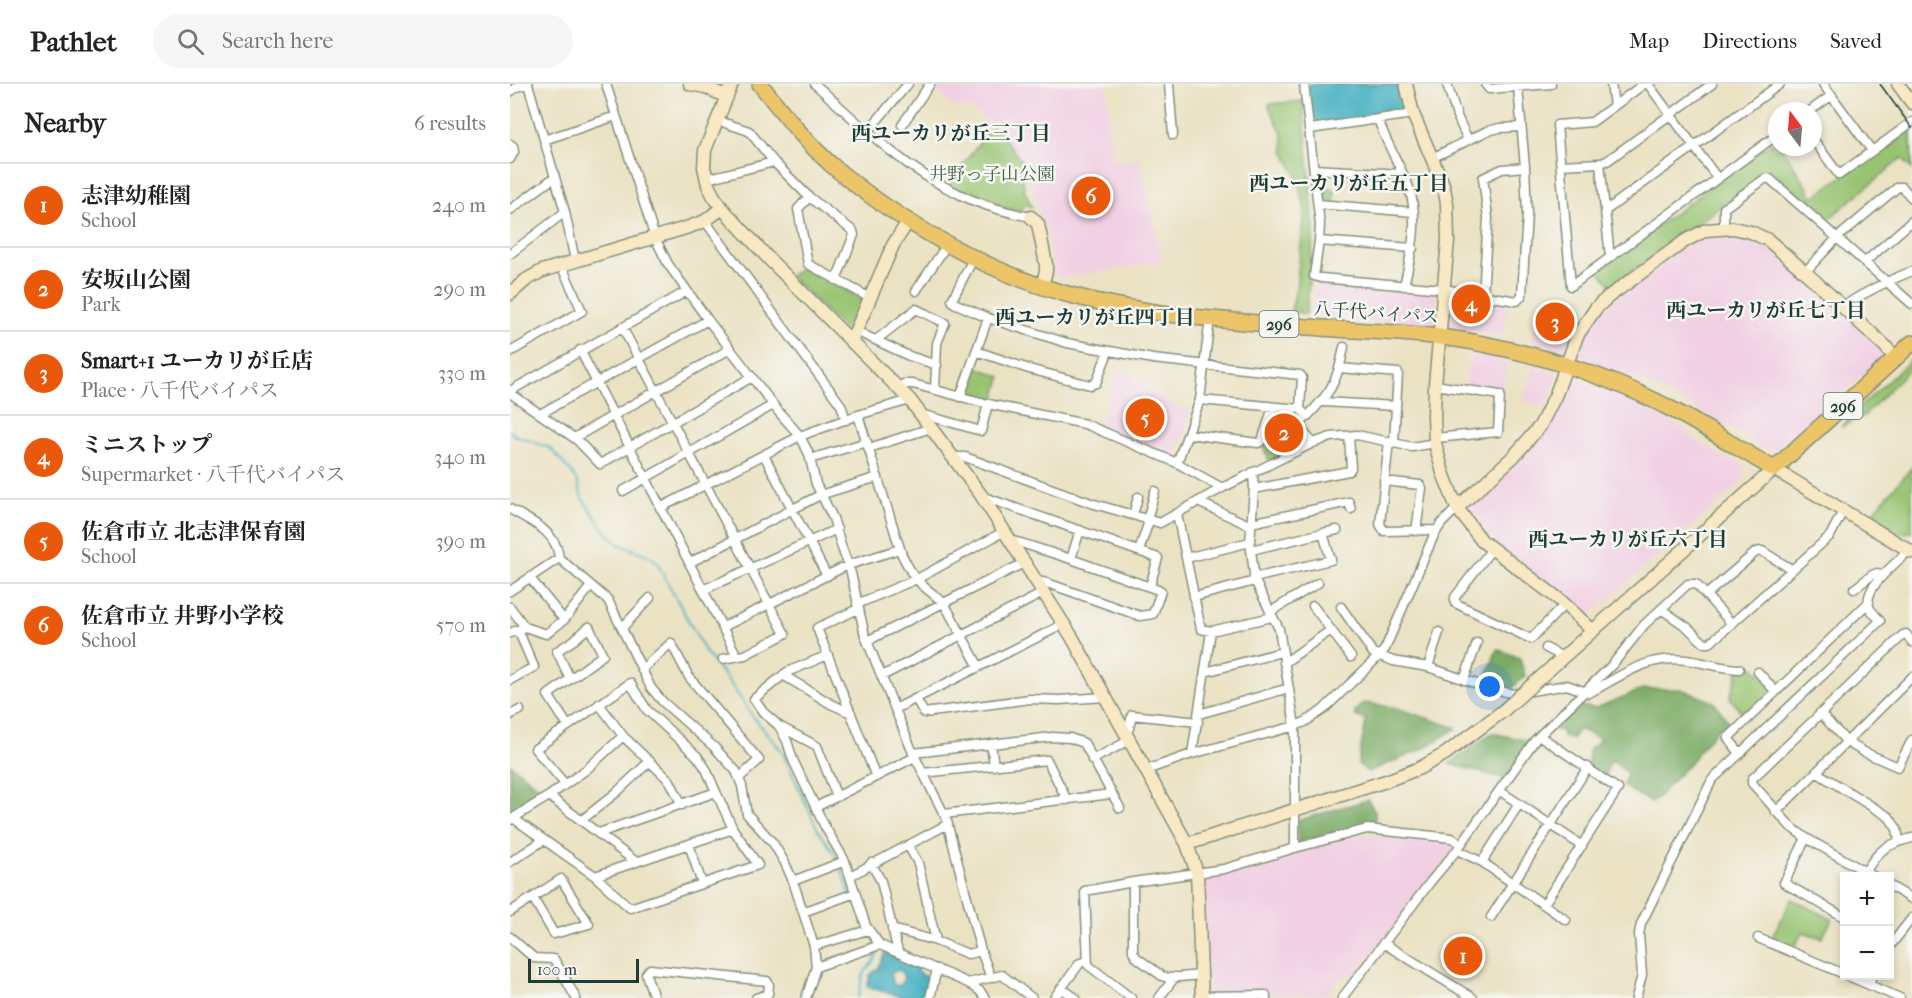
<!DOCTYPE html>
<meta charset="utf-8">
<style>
:root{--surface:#fff;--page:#f6f6f6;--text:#222;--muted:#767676;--line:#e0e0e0;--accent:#ea580c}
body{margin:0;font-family:"IM FELL French Canon","Noto Serif JP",serif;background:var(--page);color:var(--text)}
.controls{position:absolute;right:18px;bottom:18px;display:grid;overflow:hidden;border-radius:0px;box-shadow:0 3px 9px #0003}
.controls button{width:54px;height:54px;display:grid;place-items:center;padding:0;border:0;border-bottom:2px solid var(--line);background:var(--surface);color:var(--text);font:30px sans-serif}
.compass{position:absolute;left:1258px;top:18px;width:54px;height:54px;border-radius:50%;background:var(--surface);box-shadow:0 3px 9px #0003;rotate:344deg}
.scale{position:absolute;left:18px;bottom:15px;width:111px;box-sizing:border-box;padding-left:6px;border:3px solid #1f3d34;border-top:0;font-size:16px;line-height:21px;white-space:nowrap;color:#1f3d34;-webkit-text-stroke:4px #f6f6f2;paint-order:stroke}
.you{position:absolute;left:980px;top:603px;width:21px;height:21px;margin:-15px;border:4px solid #fff;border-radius:50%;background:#1a73e8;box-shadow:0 0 0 9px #1a73e833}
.badge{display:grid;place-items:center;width:39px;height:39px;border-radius:50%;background:var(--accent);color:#fff;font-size:20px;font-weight:700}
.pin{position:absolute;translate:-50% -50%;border:3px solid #fff;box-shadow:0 2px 6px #0006}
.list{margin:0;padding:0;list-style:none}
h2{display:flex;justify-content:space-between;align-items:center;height:78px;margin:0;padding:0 24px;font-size:26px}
h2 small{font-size:20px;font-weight:400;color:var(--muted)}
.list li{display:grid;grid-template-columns:39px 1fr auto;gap:18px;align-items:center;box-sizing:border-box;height:84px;padding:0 24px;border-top:2px solid var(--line)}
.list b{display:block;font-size:22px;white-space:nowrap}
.list p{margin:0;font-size:20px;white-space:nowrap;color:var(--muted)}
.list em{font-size:20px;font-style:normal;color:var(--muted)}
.icon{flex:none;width:33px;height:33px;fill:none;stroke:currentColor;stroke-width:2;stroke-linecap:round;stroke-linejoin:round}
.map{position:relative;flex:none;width:1402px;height:914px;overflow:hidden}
header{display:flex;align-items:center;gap:36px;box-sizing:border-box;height:84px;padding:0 30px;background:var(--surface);border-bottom:2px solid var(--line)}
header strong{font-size:28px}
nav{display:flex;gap:33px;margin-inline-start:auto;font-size:21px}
.search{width:420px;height:54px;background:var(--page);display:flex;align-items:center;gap:15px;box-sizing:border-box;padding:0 21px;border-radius:33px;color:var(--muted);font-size:22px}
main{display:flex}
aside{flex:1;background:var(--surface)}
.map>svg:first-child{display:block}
.built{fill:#f1d0e3}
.green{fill:#98c472;stroke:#5c8053;stroke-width:1.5}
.forest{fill:#7aaa64;stroke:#4c744c;stroke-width:1.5}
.water{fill:#40adbf;stroke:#30757a;stroke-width:1.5;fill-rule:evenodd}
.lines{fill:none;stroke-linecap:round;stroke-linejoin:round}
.stream{stroke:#40adbf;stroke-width:2}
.street-casing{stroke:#85907c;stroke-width:11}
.secondary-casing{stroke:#85907c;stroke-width:15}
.highway-casing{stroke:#85907c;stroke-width:18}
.street{stroke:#fff;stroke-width:8}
.secondary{stroke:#f8e8c3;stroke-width:12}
.highway{stroke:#edc569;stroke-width:15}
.tram{stroke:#1f3d34;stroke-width:1.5}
.secondary-bridge-casing{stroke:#85907c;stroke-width:15;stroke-linecap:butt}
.secondary-bridge{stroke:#f8e8c3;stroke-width:12}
.labels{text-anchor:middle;stroke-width:5;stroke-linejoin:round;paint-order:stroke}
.shield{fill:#f6f6f2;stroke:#60746d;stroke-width:1.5}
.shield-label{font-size:16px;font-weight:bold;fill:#1f3d34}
.park-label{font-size:18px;fill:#3d5f44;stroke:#f6f6f2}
.street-label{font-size:18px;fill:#1f3d34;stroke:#f6f6f2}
.neighbourhood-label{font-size:20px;font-weight:bold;fill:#1f3d34;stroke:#f6f6f2}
</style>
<header>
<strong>Pathlet</strong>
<div class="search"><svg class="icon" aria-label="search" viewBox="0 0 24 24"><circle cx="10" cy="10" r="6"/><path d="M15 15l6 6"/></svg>Search here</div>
<nav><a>Map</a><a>Directions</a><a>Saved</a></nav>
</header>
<main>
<aside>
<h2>Nearby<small>6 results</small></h2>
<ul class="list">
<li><span class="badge">1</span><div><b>志津幼稚園</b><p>School</p></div><em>240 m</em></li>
<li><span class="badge">2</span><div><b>安坂山公園</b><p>Park</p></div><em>290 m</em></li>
<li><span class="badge">3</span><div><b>Smart+1 ユーカリが丘店</b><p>Place · 八千代バイパス</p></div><em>330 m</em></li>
<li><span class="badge">4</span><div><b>ミニストップ</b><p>Supermarket · 八千代バイパス</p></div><em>340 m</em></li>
<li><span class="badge">5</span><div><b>佐倉市立 北志津保育園</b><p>School</p></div><em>390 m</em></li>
<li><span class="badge">6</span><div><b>佐倉市立 井野小学校</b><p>School</p></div><em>570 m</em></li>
</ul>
</aside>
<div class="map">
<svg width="1402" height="914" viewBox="0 0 1402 914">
<rect width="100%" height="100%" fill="#f6f6f2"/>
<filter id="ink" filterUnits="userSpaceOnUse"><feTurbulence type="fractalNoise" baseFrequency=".0167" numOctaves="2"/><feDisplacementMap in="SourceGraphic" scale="12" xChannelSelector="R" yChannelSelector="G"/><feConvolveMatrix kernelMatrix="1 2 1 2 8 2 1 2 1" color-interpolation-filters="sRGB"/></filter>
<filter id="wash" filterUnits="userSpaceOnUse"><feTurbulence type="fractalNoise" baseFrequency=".008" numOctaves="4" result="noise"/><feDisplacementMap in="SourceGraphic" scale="24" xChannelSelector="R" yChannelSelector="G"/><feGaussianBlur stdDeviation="1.35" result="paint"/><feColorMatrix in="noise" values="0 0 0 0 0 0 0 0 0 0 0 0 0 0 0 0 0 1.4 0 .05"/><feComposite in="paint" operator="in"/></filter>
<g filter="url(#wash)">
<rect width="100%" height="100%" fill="#ebe2c3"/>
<path class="built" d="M424,0H597L601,78L630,73L652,177L548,195L543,184L535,139L531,138L518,86L490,49L461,25L439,21Z
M1225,147L1255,160L1375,267L1373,273L1271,364L1266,366L1251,364L1220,344L1169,316L1121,292L1067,273L1064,268L1089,227L1177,161L1197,150Z
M807,199L925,209L927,211L925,238L920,241L801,231L805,200Z
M943,212L998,219L992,252L942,244L938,239L942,213Z
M1028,228L1068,236L1057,264L1053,266L1022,258Z
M961,269L998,277L992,308L955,302Z
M1023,283L1047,288L1048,290L1036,322L1014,317Z
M610,284L668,323L681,324L682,326L666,371L664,372L589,342Z
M1067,294L1112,312L1177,346L1180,352L1218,375L1227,376L1232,380L1235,392L1227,403L1077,533L984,463L954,427V422L1007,375L1055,297Z
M868,750L940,757L944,765L845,891L830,892L818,911L699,909L692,792L711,790L845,752Z"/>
<path class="green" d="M793,17L804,147L796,230L781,227L786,204L795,126L786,91L774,67L773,51L759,23V20Z
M482,42L490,49L518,86L511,87L515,108L522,123L513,120L511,128L481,121L438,101Z
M1401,44L1402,85L1392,74L1315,138L1261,86L1101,202L1088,185L1267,55V63H1272L1303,113Z
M809,103L825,105L824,119L811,116Z
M294,182L353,216L341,252L280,192Z
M1402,275V282L1355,331L1331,343L1354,319Z
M464,282L491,293L485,316L456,307Z
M765,327L787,329L790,335L784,342L797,356V359L759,377L752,360Z
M1402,383V448L1390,449L1360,432Z
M1244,583L1265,607L1237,635L1220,614L1229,585Z
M1282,815L1322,835L1312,854L1293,848L1281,868L1259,858Z"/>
<path class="forest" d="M987,565L1010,574L1015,592L1000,606L975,597Z
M1133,605H1171L1204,618L1220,640L1208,644L1177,682L1142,719L1113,702L1117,689L1101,676L1094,694L1078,683L1079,665L1091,655L1069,645L1062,655L1053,653L1052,647L1042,645L1062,621L1086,624Z
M853,619L884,623L947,644L911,666L858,688L848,680L856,636L845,632V627Z
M982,649L1020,657L996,695L939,680Z
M0,680L31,704L1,736L0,735Z
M858,716L865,728V742L788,759L787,739L789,736Z"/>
<path class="water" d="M798,0H895L900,27L806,42L802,38Z
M375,868L408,884L407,888L418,894L412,914H396L357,903L360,891L369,883ZM390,886L394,894L390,901L387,902L383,899L381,889Z"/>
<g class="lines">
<path class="stream" d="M0,347L4,351L40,364L62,389L68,399L72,414L96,448L110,461L138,471L146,477L196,569L215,592L244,634L272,667L307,744L328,775
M330,781L340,809
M348,914C350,906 351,897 354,890C359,880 368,877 367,865"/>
</g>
</g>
<g filter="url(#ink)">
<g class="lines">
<defs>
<path id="street" d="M96,0L145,154L158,180L198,236L268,327L290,352L299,370L306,400L323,434L332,464L341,489L355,552L403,669L436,734L471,867L481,894
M305,0C348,39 393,84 447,109C470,121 495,128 521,133
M659,0L663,51
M794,0L810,141L809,157L804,192L811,194L933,205L1007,217L1012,211L1017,130L1015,83L1008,3
M937,0L947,32L958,56
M975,0L979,5L1041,0
M1101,0L1104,22
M1134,0L1082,38L1047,41L1061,202L1267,51
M1138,0L1208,95
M1313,0L1362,67
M0,8L6,3L18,0L55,128L65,177
M1300,27L1322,11
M868,35C876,59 890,81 899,104C910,137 901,170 894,202
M206,36L239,47L264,78L299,113L343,147L344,151L326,196
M392,41L420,0
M800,45L903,30
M357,48L398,0
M1303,55L1329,91L1402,38
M34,56L106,32
M0,60L3,62L4,68L0,75
M922,74L977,47L990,44L1011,43
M1090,79L1100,173
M1051,81L1090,79L1097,77L1202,0
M804,85L892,90
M196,95L264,78
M299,113L288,125L298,180L360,214
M808,120L904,128
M0,126L45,93
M1095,127L1270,0
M195,137L331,321L336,336
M1214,143V124L1256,94L1260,95L1402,220
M809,157L903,164
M0,170L55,128
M464,173L442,216L444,219L478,234L557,259L643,275L790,291L792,293L790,325L797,333
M1355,178L1402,137
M1295,188L1328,153L1388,103H1392L1402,114
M406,207L438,159
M973,210L978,134L973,94L992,85L1015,83
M1332,223C1355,208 1377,197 1402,187
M112,243L275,550L235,571L213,575
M346,247L399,272L427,281
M366,256L406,225L435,239L427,259L425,306
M70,266L227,572
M466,267L519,285L580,301L586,299L598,268
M0,268L72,227L51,181
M830,284L888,289L884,358
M386,303L394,300H403L478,320L575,340L667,379L712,404
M0,307L177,207
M0,309L67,356L90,380L242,293
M450,313L478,234
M690,316L790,325
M813,318L886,322
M30,330L198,236
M411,330L471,347L478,320
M348,331L392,471L401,488L412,501L434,519L469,583
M678,350L748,359L752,357L763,323
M64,354L220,265
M925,354L988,348L990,311L925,301
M879,357L870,440L874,447L927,446
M803,359L789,343L790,340C817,312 827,303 834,263
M359,364L421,344
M254,371L317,492
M442,373H455L581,419L650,439L712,404L803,359L821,353L847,351L902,363L925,359
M300,375L357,358
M667,379L690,316L700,234
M743,388L744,405L740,458L745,497L769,545L785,642V764
M874,397L910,401L912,404L906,447
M744,405L839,387L841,384L839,352
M113,407L263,321
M471,412L648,474L640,502
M688,418L741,442
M150,424L290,352L348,331L400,316
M0,425C20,437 47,447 49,474L98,516L141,604L153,618L204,663L226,687L232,702L237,730L263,759L275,779L283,797L304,862L306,883L296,914
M667,430L691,545L701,547L762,533
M623,431L628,413
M637,436L645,407
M741,439L839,418L841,425
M813,449L827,446
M499,457L511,459L561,475L651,507L643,530L630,532L537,499L532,498L528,500
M741,466L813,449L821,476L744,494
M981,466L945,513V519L1021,555L1055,520
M629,467L639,437
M676,474L740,458
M561,475L570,446
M179,479L310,411L368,393
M1344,505L1362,491L1367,489L1372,491
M193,506L327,445
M0,507L49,474
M1196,511L1246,468L1252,467L1281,485
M684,513L745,497
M347,520L407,495L493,448
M0,523L15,543L0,549
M831,523L863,569L883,577L918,583L970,601L1003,610L1057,601L1079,609C1115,590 1139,569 1183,577C1199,580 1213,584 1229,585
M348,525L307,544L366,693
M1151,525L1177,543L1194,559H1200L1320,452L1333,427
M760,528L808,499
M54,536L81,502
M15,543L36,550L54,536L20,494
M213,543L338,481L390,465
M112,544L140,514
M821,546L841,573
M357,557L514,479
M1036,564L1053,573
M318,571L277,588L244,615L253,628L269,642L277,657L283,676L314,741L335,777L356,842L370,861L458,899L470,907L475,914
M774,579L821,546L803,522
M918,583L929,548
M132,585L161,559L179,593L249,676L229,694
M695,588L772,568
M1248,588L1265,607
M273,591L321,620L341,629
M372,592L533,509
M0,596L24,583L8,546
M954,596L967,559
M406,615L414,629L520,615L549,616L596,613
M89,620L113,652
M385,625L554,540
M1310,629L1337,658L1354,668L1388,683L1402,656
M689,630L779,604
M0,631L10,626
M58,642L38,611L93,571L79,543L64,556L47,567L60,595
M269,642L307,662L327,713
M616,650L619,644L622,631L688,638
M1030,652L1108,705L1034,820
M481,660L484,682
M1229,668L1218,654L1359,518
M403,669L542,653L560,654L574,659L610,724
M682,670L701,547
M582,676L620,656
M636,686L682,670L785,642L795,638L813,626L869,572L875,565L924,451L931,440L947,424
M1306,688L1379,733L1387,745L1389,757
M413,689L537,676L557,716
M55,700L25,665L120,599L137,626L187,672L196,685L206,708
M990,707L1072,762
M39,712L126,778
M306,723L405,673
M1266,728L1402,593
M434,730L602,710
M3,734L85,792L120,824L248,781L223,745L206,708L89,749
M0,736L39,712L77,685L113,652L160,697L172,721
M72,736L107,708L140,677
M1296,754L1274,799L1334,833
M179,760L192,800
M398,761L408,779L426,857
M947,766L972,778L1056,836
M0,778L34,756
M972,778L1009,720
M361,779L371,797L388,868
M85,792L223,745
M340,792L438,740
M1353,792C1367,767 1374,761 1402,754
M1363,792L1296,754L1281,743L1242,699V695L1393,551L1396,550L1402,558
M283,797L335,777
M623,798L714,785L785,764L857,745L942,754L951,760
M1380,802L1402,815
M0,828L51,795L79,840L44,850L23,814
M293,828L345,809
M981,833L1078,683
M382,845L426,857L458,870L471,867
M0,853L24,874L44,875L66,914
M1248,854L1334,890
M873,859L963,914
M304,862L358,846
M1380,862L1402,834
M306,883L370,861
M1338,892L1390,914
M458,899L492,891L522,914
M1359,900L1362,892
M551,904L566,914
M692,912L756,911V914
M144,914L136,890L140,885L257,897L259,901L258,910L246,914
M420,914L427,885
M544,914L570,879L577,877
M621,914L578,881L575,807L623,798V867L626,873L652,892L658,894L692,891
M649,914L665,893
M832,914L921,797L947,766L1025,656L1103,580L1134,541L1178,500H1186L1222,540
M1126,914L1132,891L1129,850L1131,840L1202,696L1370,537C1367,532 1360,527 1359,522C1353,503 1387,479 1399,466"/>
<path id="secondary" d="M180,0L195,3L217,13
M222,0L195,66L194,83L198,101L203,111L212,124L260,176L400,316L421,344L471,411L562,553L677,760L687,789L692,914
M896,0L903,30L933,100L937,119L938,157L925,301L924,332L925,359L933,389L947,424L972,457L1050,516L1083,547
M1388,0L1402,19
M521,133L528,140L536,180V187L532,202
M0,210L16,196L32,187L179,143L195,137L212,124
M341,258L383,161L399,136
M947,424L1004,372L1030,342L1046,310L1067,252L1086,224L1098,213L1175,157L1196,146L1223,144L1241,148L1258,156L1295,188L1375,262L1385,274
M1032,592L1264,385L1402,468
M677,760L876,697L910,684L935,670L993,627"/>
<path id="highway" d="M250,0C273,29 297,60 325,84C384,134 475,187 550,208C627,231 719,237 799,243C859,248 919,248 978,261C1042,274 1105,295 1163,326C1197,344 1231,366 1264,385L1402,259"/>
</defs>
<use href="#street" class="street-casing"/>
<use href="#secondary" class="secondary-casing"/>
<use href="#highway" class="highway-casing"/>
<use href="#street" class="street"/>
<use href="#secondary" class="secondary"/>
<use href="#highway" class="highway"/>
<path class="tram" d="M1370,0L1402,44"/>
<defs>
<path id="secondary-bridge" d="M993,627L1032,592"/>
</defs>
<use href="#secondary-bridge" class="secondary-bridge-casing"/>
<use href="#secondary-bridge" class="secondary-bridge"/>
</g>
</g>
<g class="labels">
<g class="shield">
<rect x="749.5" y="227" width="39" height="26" rx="4.5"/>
<rect x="1313.5" y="309" width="39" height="26" rx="4.5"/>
</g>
<g class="shield-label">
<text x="769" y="246">296</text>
<text x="1333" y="328">296</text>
</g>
<g class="park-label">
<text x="482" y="96">井野っ子山公園</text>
</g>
<g class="street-label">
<text transform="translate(866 229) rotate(4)" y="6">八千代バイパス</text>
</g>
<g class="neighbourhood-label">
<text x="441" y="56">西ユーカリが丘三丁目</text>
<text x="839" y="106">西ユーカリが丘五丁目</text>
<text x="1256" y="233">西ユーカリが丘七丁目</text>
<text x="585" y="240">西ユーカリが丘四丁目</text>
<text x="1118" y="462">西ユーカリが丘六丁目</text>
</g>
</g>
</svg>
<div class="controls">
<button>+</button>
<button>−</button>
</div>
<svg class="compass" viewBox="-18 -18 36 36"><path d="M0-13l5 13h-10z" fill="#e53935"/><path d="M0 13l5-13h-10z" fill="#767676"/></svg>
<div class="scale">100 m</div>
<div class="you"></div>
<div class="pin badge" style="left:953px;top:872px">1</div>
<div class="pin badge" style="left:774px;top:349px">2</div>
<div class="pin badge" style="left:1045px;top:238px">3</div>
<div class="pin badge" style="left:961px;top:220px">4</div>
<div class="pin badge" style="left:635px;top:334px">5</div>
<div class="pin badge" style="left:581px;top:112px">6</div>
</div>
</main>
